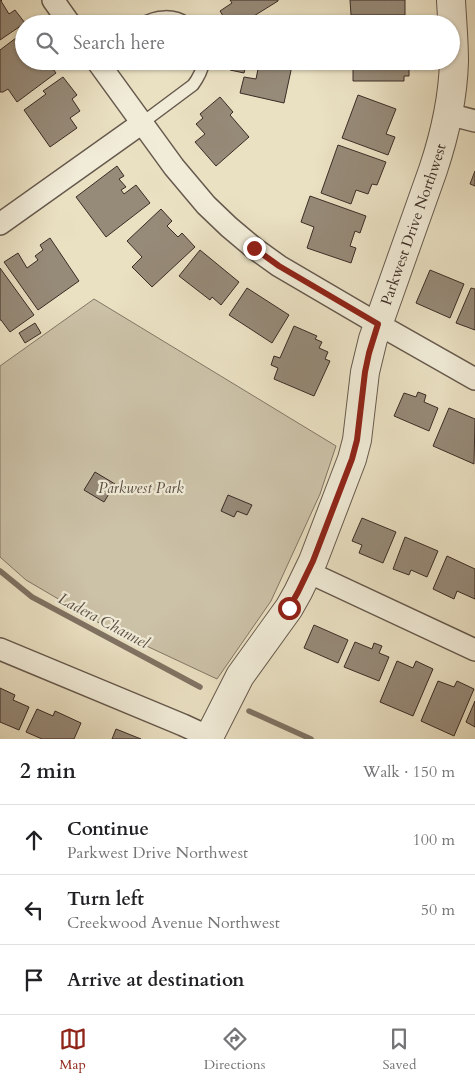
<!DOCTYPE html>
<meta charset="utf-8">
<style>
:root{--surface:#fff;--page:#f2f2f2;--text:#202124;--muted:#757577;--line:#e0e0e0;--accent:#8f2418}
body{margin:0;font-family:Cardo,serif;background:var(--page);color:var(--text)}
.stop{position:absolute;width:15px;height:15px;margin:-11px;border:4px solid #8f2418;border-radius:50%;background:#fff}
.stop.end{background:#8f2418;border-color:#fff;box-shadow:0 1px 5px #0008}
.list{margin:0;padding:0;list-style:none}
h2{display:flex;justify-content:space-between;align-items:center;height:65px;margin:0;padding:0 20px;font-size:21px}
h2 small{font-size:16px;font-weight:400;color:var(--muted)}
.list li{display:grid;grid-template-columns:32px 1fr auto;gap:15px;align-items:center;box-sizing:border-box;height:70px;padding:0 20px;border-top:1px solid var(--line)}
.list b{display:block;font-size:19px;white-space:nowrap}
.list p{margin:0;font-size:16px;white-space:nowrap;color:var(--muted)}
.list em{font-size:16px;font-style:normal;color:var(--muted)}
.icon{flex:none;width:28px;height:28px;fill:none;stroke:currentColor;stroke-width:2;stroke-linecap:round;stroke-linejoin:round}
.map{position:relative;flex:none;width:475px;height:739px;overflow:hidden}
.search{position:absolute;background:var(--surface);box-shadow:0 1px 4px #0004;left:15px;right:15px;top:15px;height:55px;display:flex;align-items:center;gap:12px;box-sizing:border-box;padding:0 18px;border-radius:28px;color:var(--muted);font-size:19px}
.sheet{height:275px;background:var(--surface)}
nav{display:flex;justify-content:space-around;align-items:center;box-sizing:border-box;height:70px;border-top:1px solid var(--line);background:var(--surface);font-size:14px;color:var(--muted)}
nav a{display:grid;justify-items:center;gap:2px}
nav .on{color:var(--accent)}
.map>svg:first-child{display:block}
.green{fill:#ccc2a8;stroke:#837767}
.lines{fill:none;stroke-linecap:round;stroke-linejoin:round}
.stream{stroke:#807364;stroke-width:5.5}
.building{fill:#968a78;stroke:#3a2c26}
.service-casing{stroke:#66594d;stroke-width:14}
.minor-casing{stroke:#66594d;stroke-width:24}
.tertiary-casing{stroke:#66594d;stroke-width:30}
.service{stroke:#f1ecd8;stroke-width:11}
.minor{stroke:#f1ecd8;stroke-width:21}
.tertiary{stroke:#f1ecd8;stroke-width:28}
.route{stroke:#8f2418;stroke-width:6}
.labels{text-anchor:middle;stroke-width:4.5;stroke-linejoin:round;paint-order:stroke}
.street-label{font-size:15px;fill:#3a2c26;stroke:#f1ecd8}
.park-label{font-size:15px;font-style:italic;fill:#574a40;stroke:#f1ecd8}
.water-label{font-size:16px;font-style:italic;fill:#5d5045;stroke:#f1ecd8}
</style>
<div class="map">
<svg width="475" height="739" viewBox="0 0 475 739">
<rect width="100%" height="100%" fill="#eae1c3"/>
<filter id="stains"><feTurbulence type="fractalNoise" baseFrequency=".004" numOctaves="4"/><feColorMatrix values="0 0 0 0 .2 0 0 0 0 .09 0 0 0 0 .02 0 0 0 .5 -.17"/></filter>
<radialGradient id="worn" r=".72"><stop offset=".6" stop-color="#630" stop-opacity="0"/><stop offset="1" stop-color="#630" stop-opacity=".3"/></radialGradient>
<path class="green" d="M94,299L336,446L320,494L271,601L217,679L106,627L26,580L0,557V366Z"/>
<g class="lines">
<path class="stream" d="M0,571L32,597L200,687
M249,711L311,739"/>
</g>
<path class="building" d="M0,0H2L1,1L9,14L15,10L25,23L0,40Z
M230,0H278V1L249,19L252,24H228L220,11L232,3Z
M350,0H405V15H351Z
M24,32V61H32L35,64L38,61H47L56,73L17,102L8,89L3,92H0V50Z
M232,61H293L284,103L240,93L244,77L256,79L259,64L247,61L244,73L230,70Z
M353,61H393V64H409V76H404V81H353Z
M63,77L77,95L72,99L80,111L70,118L77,128L50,147L24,110L46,94L43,91Z
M358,95L396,109L386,134L395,137L388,155L342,138Z
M220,97L233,112L230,115L249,137L216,166L195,142L205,134L196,124L203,118L200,114Z
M338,145L386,162L377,185L372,184L368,194L356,190L351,204L321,193Z
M117,166L124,176L119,179L126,187L121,190L124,194L136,185L150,203L106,237L76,197Z
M475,171V186L470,184Z
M310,196L366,216L360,233L355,231L350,246L356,248L351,263L307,248L314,227L301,222Z
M161,209L172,221L167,226L178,237L182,233L195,247L152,287L132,267L142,257L127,241Z
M50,238L79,281L38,310L4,262L18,253L27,268L38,260L35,256L43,250L40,245Z
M200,250L239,282L221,305L212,297L210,300L179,276Z
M0,268L34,315L10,332L1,320H0Z
M430,270L464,284L450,318L416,303Z
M247,288L289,315L272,343L229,315Z
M471,288L475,289V330L456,323Z
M35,323L41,333L25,343L19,333Z
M294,326L317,336L315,339L322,342L319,348L328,352L325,359L330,361L314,396L274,379L278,368L271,365L274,356L280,358Z
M418,392L426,395L424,402L438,408L429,431L394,416L404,393L416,397Z
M449,408L475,419L474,464L433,446Z
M95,472L115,484L104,502L84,490Z
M228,495L252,505L247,515L237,511L234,517L221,511Z
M362,518L396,532L383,563L359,553L362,545L352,541Z
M405,537L438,551L427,577L411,570L409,575L393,569Z
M447,556L475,569V599L457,591L454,599L433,589Z
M314,625L348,640L338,663L304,648Z
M355,642L372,649L374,643L382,646L379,653L389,657L379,681L344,667Z
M397,661L413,668L416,661L433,669L413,716L380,702Z
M438,681L454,687L457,681L474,689L454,736L421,721Z
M0,688L15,695L13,700L29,707L19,730L0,722Z
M475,701V727L466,722Z
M37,709L53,716L55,711L81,723L74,739H42L26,732Z
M116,729L141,739H112Z"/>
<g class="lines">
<defs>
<path id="service" d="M142,24C156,15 174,14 188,24
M142,123L193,85C199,77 202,71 204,61"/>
<path id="minor" d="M53,0L70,24
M97,61L174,167L206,205L229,227L254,248L279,266L378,324L475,379
M448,114L475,121
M0,224L142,123
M308,572L475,650
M0,649L183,725L209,737"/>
<g id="tertiary">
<path id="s1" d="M208,739L240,676L289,608L298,592L313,561L352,459L357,440L365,372L373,339L433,170C445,134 453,99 454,61C454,41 452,20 451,0"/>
</g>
</defs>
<use href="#service" class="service-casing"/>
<use href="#minor" class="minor-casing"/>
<use href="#tertiary" class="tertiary-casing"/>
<use href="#service" class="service"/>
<use href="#minor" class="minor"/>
<use href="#tertiary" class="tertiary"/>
</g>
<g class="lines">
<path class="route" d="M254,248L279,266L378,324L369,353L365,372L357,440L352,459L313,561L298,592L289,608"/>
</g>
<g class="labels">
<g class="street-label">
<text dy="5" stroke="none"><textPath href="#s1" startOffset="560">Parkwest Drive Northwest</textPath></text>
</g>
<g class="park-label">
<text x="141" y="493">Parkwest Park</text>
</g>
<g class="water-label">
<text transform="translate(104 620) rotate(28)" y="6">Ladera Channel</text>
</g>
</g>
<rect width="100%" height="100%" filter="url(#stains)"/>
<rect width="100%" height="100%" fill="url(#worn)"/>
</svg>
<div class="stop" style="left:289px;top:608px"></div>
<div class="stop end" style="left:254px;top:248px"></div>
<div class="search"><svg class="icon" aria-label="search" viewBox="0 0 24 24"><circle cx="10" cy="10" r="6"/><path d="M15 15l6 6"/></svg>Search here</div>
</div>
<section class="sheet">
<h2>2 min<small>Walk · 150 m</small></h2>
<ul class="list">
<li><svg class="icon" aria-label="ahead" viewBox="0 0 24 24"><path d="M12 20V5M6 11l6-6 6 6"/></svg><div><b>Continue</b><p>Parkwest Drive Northwest</p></div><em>100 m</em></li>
<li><svg class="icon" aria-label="left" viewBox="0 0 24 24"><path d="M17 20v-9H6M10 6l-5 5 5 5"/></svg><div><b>Turn left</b><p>Creekwood Avenue Northwest</p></div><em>50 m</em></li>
<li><svg class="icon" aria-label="arrive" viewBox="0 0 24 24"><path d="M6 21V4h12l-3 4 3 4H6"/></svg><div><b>Arrive at destination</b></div></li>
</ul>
</section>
<nav>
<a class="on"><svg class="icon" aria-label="map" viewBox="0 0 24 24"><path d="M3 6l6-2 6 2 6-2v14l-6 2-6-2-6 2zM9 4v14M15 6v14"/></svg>Map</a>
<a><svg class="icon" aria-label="directions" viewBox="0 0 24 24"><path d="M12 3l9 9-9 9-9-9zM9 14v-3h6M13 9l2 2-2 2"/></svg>Directions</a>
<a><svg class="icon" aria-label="saved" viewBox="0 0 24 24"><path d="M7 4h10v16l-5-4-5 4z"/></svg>Saved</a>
</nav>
